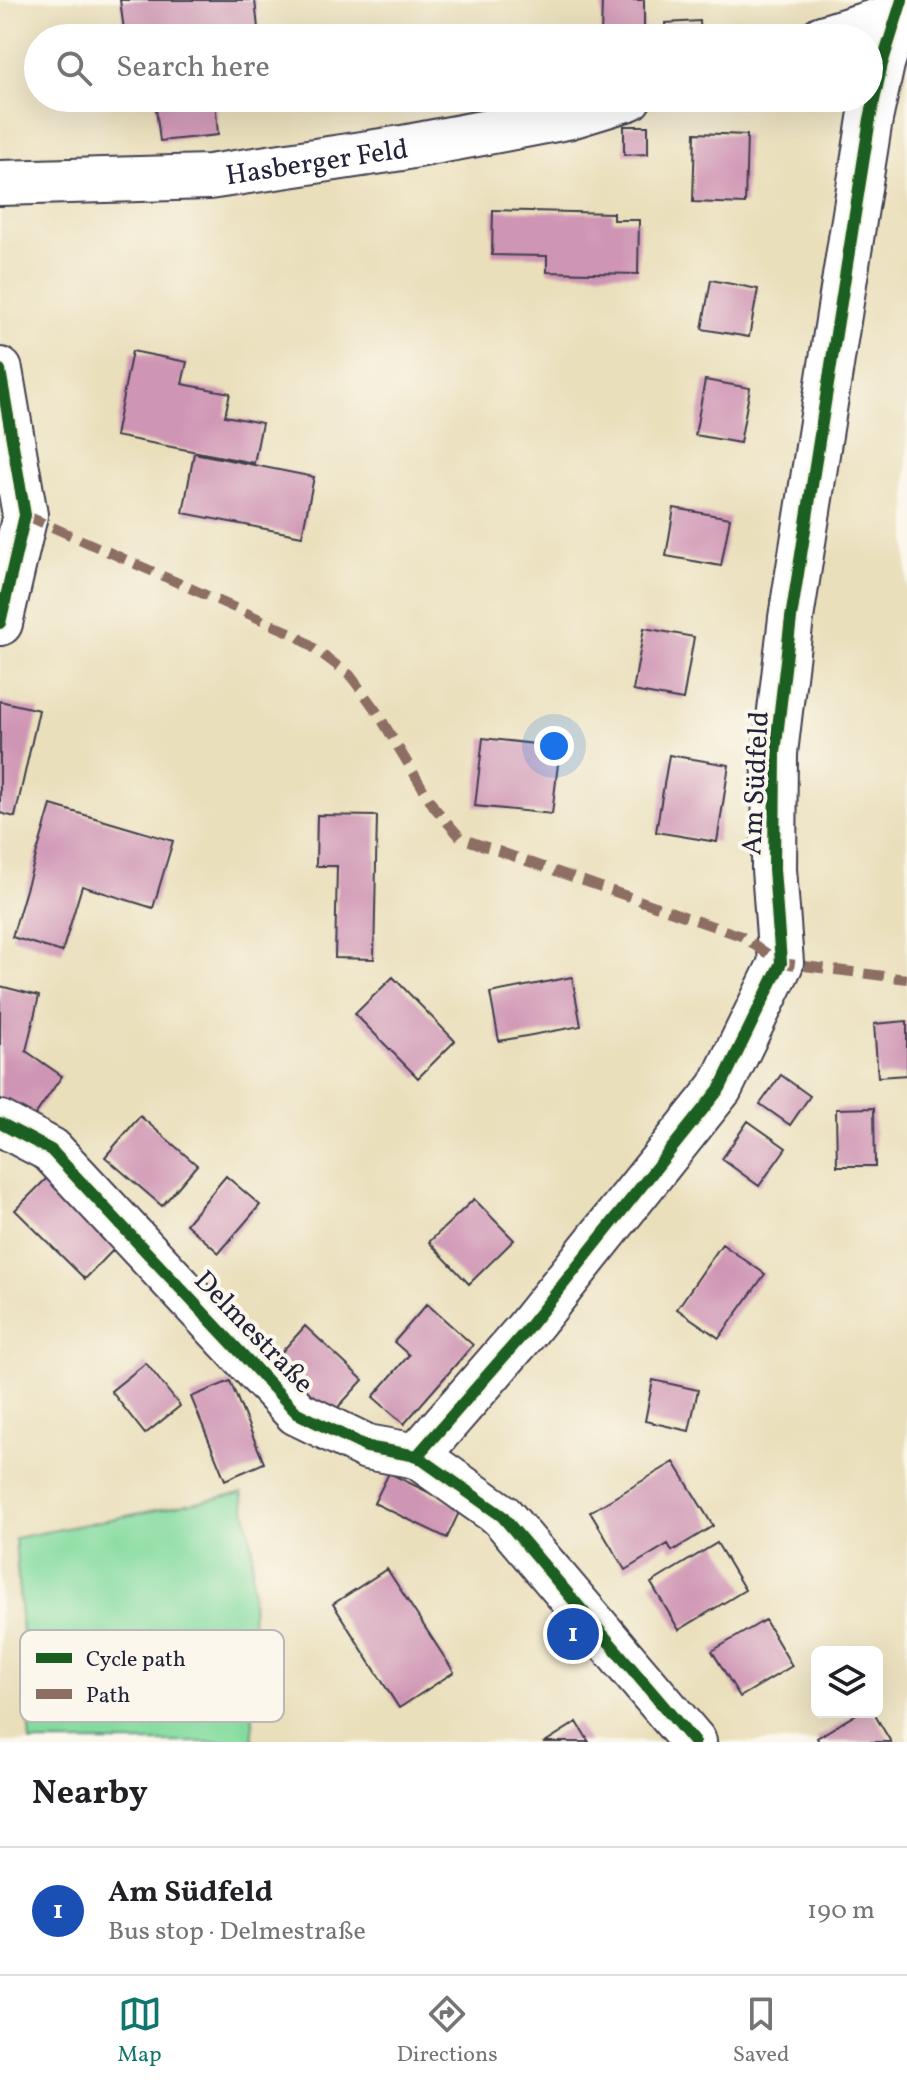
<!DOCTYPE html>
<meta charset="utf-8">
<style>
:root{--surface:#fff;--page:#f6f6f6;--text:#202124;--muted:#757577;--line:#e0e0e0;--accent:#0f766e}
body{margin:0;font-family:Vollkorn,serif;background:var(--page);color:var(--text)}
.controls{position:absolute;right:24px;bottom:24px;display:grid;overflow:hidden;border-radius:12px;box-shadow:0 8px 32px #0002}
.controls button{width:72px;height:72px;display:grid;place-items:center;padding:0;border:0;border-bottom:2px solid var(--line);background:var(--surface);color:var(--text);font:40px sans-serif}
.you{position:absolute;left:554px;top:746px;width:28px;height:28px;margin:-20px;border:6px solid #fff;border-radius:50%;background:#1a73e8;box-shadow:0 0 0 12px #1a73e833}
.badge{display:grid;place-items:center;width:52px;height:52px;border-radius:50%;background:var(--accent);color:#fff;font-size:26px;font-weight:700}
.pin{position:absolute;translate:-50% -50%;border:4px solid #fff;box-shadow:0 2px 8px #0006}
.list{margin:0;padding:0;list-style:none}
h2{display:flex;justify-content:space-between;align-items:center;height:104px;margin:0;padding:0 32px;font-size:34px}
h2 small{font-size:26px;font-weight:400;color:var(--muted)}
.list li{display:grid;grid-template-columns:52px 1fr auto;gap:24px;align-items:center;box-sizing:border-box;height:128px;padding:0 32px;border-top:2px solid var(--line)}
.list b{display:block;font-size:30px;white-space:nowrap}
.list p{margin:0;font-size:26px;white-space:nowrap;color:var(--muted)}
.list em{font-size:26px;font-style:normal;color:var(--muted)}
.icon{flex:none;width:44px;height:44px;fill:none;stroke:currentColor;stroke-width:2;stroke-linecap:round;stroke-linejoin:round}
.map{position:relative;flex:none;width:907px;height:1742px;overflow:hidden}
.search{position:absolute;background:var(--surface);box-shadow:0 8px 32px #0002;left:24px;right:24px;top:24px;height:88px;display:flex;align-items:center;gap:20px;box-sizing:border-box;padding:0 28px;border-radius:44px;color:var(--muted);font-size:30px}
.sheet{height:232px;background:var(--surface)}
nav{display:flex;justify-content:space-around;align-items:center;box-sizing:border-box;height:112px;border-top:2px solid var(--line);background:var(--surface);font-size:22px;color:var(--muted)}
nav a{display:grid;justify-items:center;gap:4px}
nav .on{color:var(--accent)}
.map>svg:first-child{display:block}
.green{fill:#84db9f;stroke:#537e6d;stroke-width:2}
.building{fill:#cf95b4}
.lines{fill:none;stroke-linecap:round;stroke-linejoin:round}
.minor-casing{stroke:#403e4e;stroke-width:48}
.minor{stroke:#fff;stroke-width:44}
.quiet{stroke:#8d6e63;stroke-width:10;stroke-dasharray:20 10;stroke-linecap:butt}
.cycleway-casing{stroke:#fbf7ec;stroke-width:17}
.cycleway{stroke:#1b5e20;stroke-width:12}
.labels{text-anchor:middle;stroke-width:8;stroke-linejoin:round;paint-order:stroke}
.street-label{font-size:28px;fill:#22223b;stroke:#fbf7ec}
.key{fill:#fbf7ec;stroke:#bab7b7;stroke-width:2}
.key-label{font-size:22px;fill:#22223b}
</style>
<div class="map">
<svg width="907" height="1742" viewBox="0 0 907 1742">
<rect width="100%" height="100%" fill="#fbf7ec"/>
<filter id="ink" filterUnits="userSpaceOnUse"><feTurbulence type="fractalNoise" baseFrequency=".0125" numOctaves="2"/><feDisplacementMap in="SourceGraphic" scale="16" xChannelSelector="R" yChannelSelector="G"/><feConvolveMatrix kernelMatrix="1 2 1 2 8 2 1 2 1" color-interpolation-filters="sRGB"/></filter>
<filter id="wash" filterUnits="userSpaceOnUse"><feTurbulence type="fractalNoise" baseFrequency=".006" numOctaves="4" result="noise"/><feDisplacementMap in="SourceGraphic" scale="32" xChannelSelector="R" yChannelSelector="G"/><feGaussianBlur stdDeviation="1.8" result="paint"/><feColorMatrix in="noise" values="0 0 0 0 0 0 0 0 0 0 0 0 0 0 0 0 0 1.4 0 .05"/><feComposite in="paint" operator="in"/></filter>
<g filter="url(#wash)">
<rect width="100%" height="100%" fill="#eadfbb"/>
<path class="green" d="M242,1493L252,1545L253,1742H30L15,1538Z"/>
<g id="blocks">
<path class="building" d="M120,0H255L259,38H125Z
M602,0H644V38H601Z
M700,21L701,38H666L665,23Z
M171,98H215L218,135L160,141L155,100Z
M624,126H648V154L624,155Z
M695,133L747,135L745,204L693,202Z
M493,210L613,213V220H639L638,274L547,272V256L492,255Z
M711,280L758,289L749,337L702,329Z
M132,351L187,362L182,384L230,393L225,416L262,423L254,463L115,436Z
M705,380L750,388L740,443L695,435Z
M194,453L314,477L302,536L183,513Z
M674,508L730,518L721,566L666,556Z
M644,628L694,637L683,700L633,691Z
M0,701L39,710L15,817L0,813Z
M483,738L560,747L552,814L475,806Z
M669,755L729,765L717,842L656,832Z
M51,805L173,841L153,908L82,886L62,952L12,937Z
M317,815L377,816L374,959L335,958L337,866H316Z
M393,977L455,1041L418,1078L355,1014Z
M572,977L581,1026L499,1041L490,993Z
M0,986L39,996L26,1051L62,1076L31,1121L0,1100Z
M907,1021V1075L878,1077L874,1024Z
M781,1075L810,1096L790,1125L760,1104Z
M874,1108L875,1166H837L836,1109Z
M140,1116L197,1165L162,1206L105,1157Z
M748,1121L786,1148L759,1186L722,1159Z
M52,1173L121,1242L85,1279L15,1210Z
M226,1176L260,1205L219,1253L186,1224Z
M474,1199L514,1240L469,1284L429,1242Z
M722,1244L765,1274L719,1338L677,1309Z
M427,1304L473,1345L404,1424L373,1397L409,1355L394,1342Z
M305,1326L363,1380L329,1417L271,1364Z
M146,1363L180,1406L145,1434L111,1391Z
M653,1380L698,1390L689,1431L645,1421Z
M230,1381L264,1463L225,1480L191,1397Z
M674,1462L713,1526L672,1551L668,1544L625,1570L590,1512Z
M389,1473L461,1508L447,1538L374,1503Z
M717,1543L745,1590L679,1630L651,1583Z
M387,1569L454,1672L399,1708L333,1604Z
M765,1620L792,1666L740,1697L712,1651Z
M860,1712H873L891,1742H819L817,1738Z
M577,1722L589,1742H545Z"/>
</g>
</g>
<g filter="url(#ink)">
<use href="#blocks" fill-opacity="0" stroke="#403e4e" stroke-width="2"/>
<g class="lines">
<defs>
<g id="minor">
<path d="M822,38L897,15"/>
<path id="s1" d="M0,183L209,177L402,148L567,117L629,98"/>
<path d="M0,370L25,515L0,623"/>
<path d="M0,1123L51,1150L297,1413L367,1447L417,1456L502,1516L694,1742"/>
<path d="M417,1456L525,1332L720,1088L781,963L774,869L775,753L791,618L870,119L882,64L902,0"/>
</g>
</defs>
<use href="#minor" class="minor-casing"/>
<use href="#minor" class="minor"/>
<path class="quiet" d="M25,515L296,635L350,675L377,712L434,807L461,838L741,936L781,963L907,979"/>
<defs>
<path id="cycleway" d="M0,370L25,515L0,623
M0,1123L51,1150L297,1413L367,1447L417,1456L502,1516L694,1742
M417,1456L525,1332L720,1088L781,963L774,869L775,753L791,618L870,119L882,64L902,0"/>
</defs>
<use href="#cycleway" class="cycleway-casing"/>
<use href="#cycleway" class="cycleway"/>
</g>
</g>
<g class="labels">
<g class="street-label">
<text dy="10" stroke="none"><textPath href="#s1" startOffset="318">Hasberger Feld</textPath></text>
<text transform="translate(754 783) rotate(-87)" y="10">Am Südfeld</text>
<text transform="translate(255 1331) rotate(46)" y="10">Delmestraße</text>
</g>
</g>
<rect x="20" y="1630" width="264" height="92" rx="12" class="key"/>
<rect x="36" y="1653" width="36" height="10" fill="#1b5e20"/>
<rect x="36" y="1689" width="36" height="10" fill="#8d6e63"/>
<g class="key-label">
<text x="86" y="1666">Cycle path</text>
<text x="86" y="1702">Path</text>
</g>
</svg>
<div class="controls">
<button><svg class="icon" aria-label="layers" viewBox="0 0 24 24"><path d="M12 4l9 5-9 5-9-5zM3 14l9 5 9-5"/></svg></button>
</div>
<div class="you"></div>
<div class="pin badge" style="left:573px;top:1634px;background:#1a4fb4">1</div>
<div class="search"><svg class="icon" aria-label="search" viewBox="0 0 24 24"><circle cx="10" cy="10" r="6"/><path d="M15 15l6 6"/></svg>Search here</div>
</div>
<section class="sheet">
<h2>Nearby<small></small></h2>
<ul class="list">
<li><span class="badge" style="background:#1a4fb4">1</span><div><b>Am Südfeld</b><p>Bus stop · Delmestraße</p></div><em>190 m</em></li>
</ul>
</section>
<nav>
<a class="on"><svg class="icon" aria-label="map" viewBox="0 0 24 24"><path d="M3 6l6-2 6 2 6-2v14l-6 2-6-2-6 2zM9 4v14M15 6v14"/></svg>Map</a>
<a><svg class="icon" aria-label="directions" viewBox="0 0 24 24"><path d="M12 3l9 9-9 9-9-9zM9 14v-3h6M13 9l2 2-2 2"/></svg>Directions</a>
<a><svg class="icon" aria-label="saved" viewBox="0 0 24 24"><path d="M7 4h10v16l-5-4-5 4z"/></svg>Saved</a>
</nav>
